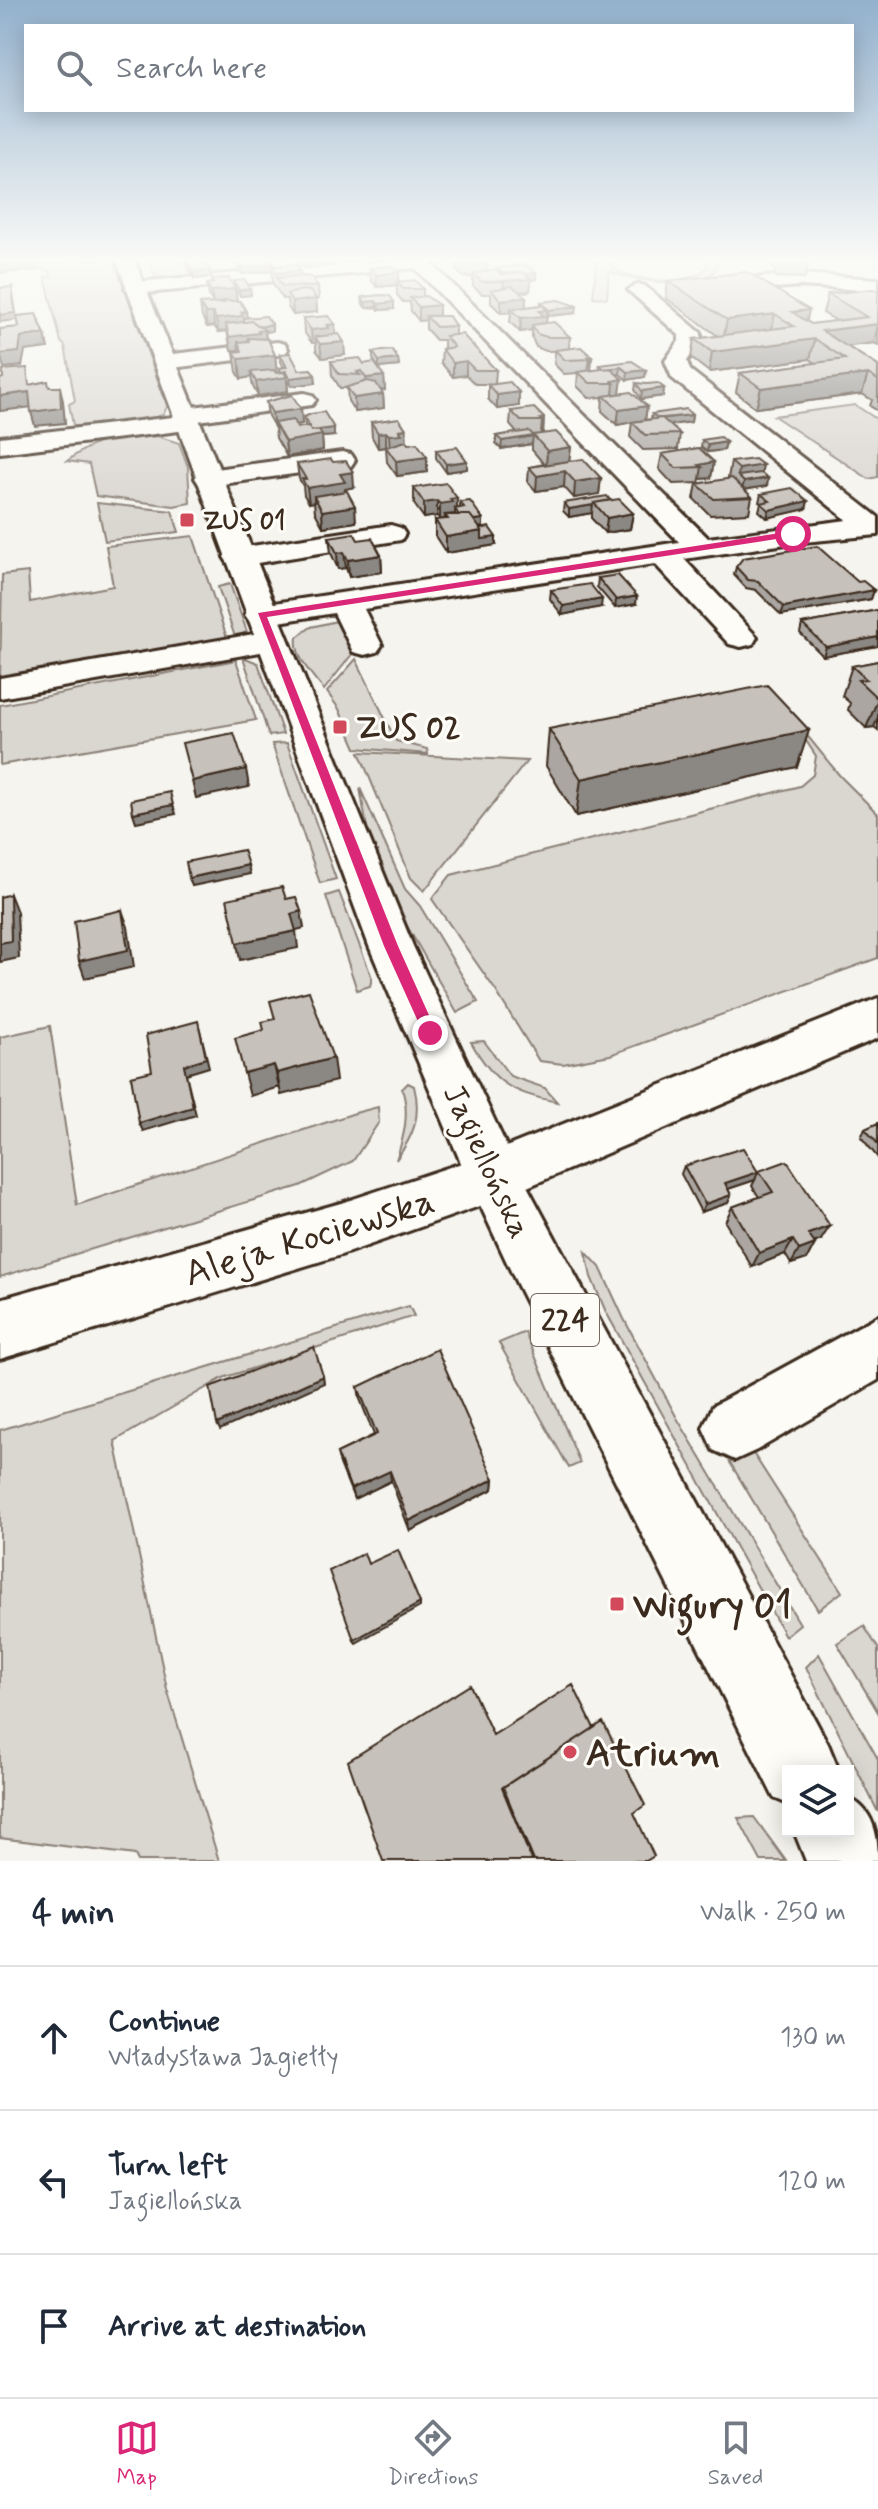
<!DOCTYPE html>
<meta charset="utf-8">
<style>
:root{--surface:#fff;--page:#f6f6f7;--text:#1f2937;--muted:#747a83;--line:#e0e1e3;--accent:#db2777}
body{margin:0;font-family:Mynerve,sans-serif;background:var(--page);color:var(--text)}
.controls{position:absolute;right:24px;bottom:24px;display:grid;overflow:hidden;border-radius:0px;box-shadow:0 4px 20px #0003}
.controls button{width:72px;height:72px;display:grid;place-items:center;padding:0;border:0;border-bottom:2px solid var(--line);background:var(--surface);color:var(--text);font:40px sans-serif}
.stop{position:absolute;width:24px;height:24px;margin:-18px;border:6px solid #db2777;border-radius:50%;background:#fff}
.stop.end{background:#db2777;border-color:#fff;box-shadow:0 2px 8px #0008}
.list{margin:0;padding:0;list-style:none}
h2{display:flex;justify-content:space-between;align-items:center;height:104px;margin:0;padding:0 32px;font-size:34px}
h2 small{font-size:26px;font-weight:400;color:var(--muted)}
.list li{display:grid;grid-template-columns:52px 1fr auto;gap:24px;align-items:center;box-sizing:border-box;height:144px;padding:0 32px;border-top:2px solid var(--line)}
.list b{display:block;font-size:30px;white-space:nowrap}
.list p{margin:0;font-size:26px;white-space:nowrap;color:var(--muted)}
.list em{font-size:26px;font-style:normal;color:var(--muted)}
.icon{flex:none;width:44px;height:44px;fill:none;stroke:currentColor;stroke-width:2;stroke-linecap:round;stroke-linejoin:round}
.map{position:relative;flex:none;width:878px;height:1861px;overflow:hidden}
.search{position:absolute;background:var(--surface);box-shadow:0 4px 20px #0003;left:24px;right:24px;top:24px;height:88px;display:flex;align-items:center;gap:20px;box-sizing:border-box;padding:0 28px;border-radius:0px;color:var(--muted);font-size:30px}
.sheet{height:536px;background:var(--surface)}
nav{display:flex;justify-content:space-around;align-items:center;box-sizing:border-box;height:112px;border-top:2px solid var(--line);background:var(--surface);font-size:22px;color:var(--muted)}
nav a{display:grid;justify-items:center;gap:4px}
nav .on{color:var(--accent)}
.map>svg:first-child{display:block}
.green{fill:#dad6d0;stroke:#8a8077;stroke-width:2}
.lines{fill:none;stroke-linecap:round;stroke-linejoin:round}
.minor-casing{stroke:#3b2a1e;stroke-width:6}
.major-casing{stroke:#3b2a1e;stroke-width:6}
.minor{fill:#fdfcf7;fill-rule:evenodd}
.major{fill:#fdfcf7;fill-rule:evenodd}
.wall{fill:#aba6a1;stroke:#3b2a1e;stroke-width:2}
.shaded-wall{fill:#8b8783;stroke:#3b2a1e;stroke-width:2}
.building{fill:#c7c1bb;stroke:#3b2a1e;stroke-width:2}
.route{fill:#db2777}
.poi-dot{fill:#d1495b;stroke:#fdfcf7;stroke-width:3}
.labels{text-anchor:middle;stroke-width:6;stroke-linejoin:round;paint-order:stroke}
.far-poi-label{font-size:26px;font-weight:bold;fill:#3b2a1e;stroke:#fdfcf7;text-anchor:start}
.shield{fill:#fdfcf7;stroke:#75695f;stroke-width:2}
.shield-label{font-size:30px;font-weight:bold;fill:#3b2a1e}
.poi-label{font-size:32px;font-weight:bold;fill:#3b2a1e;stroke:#fdfcf7;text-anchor:start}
.street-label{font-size:32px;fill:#3b2a1e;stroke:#fdfcf7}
.near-street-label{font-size:38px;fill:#3b2a1e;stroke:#fdfcf7}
.near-poi-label{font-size:38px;font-weight:bold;fill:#3b2a1e;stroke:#fdfcf7;text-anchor:start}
</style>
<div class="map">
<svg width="878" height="1861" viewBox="0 0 878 1861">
<rect width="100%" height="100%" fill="#f5f4ee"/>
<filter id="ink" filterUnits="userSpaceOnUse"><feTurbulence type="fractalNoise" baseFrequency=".0125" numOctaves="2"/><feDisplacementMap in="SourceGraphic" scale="16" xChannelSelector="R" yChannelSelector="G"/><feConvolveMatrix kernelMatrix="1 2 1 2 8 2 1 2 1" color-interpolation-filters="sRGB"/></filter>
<g filter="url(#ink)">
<path class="green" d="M38,259H114L167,406L164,414L153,419L80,429L73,425L69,404L75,401L65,346L61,342L45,277H51L50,271L42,270Z
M148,259H183L195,280L158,283Z
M597,259H610L613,268C636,282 685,287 707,268L706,259H716L717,267C703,294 633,280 609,272L607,298L593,297Z
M855,405L878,420V477L869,479L774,416Z
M157,436L179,443L188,467L190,503L174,506L96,496L89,464L67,461C101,435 116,439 157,436Z
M97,503L172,511L179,532L105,541Z
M193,536L227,638L0,678L2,575L28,572L30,602L113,586L106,546Z
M230,584L247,632L235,637L218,587Z
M337,621L353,653L324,690C312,675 294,657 297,637L311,627Z
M243,657L258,663L283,734L269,736Z
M356,659L396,741L427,749L428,754L356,748L339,709L327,692Z
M236,660L256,720L0,765V705Z
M784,707L840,776L878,814V958L610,1055L563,1064L539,1061L496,991L432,899L451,875L800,786L813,775L816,756Z
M287,743L336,879L320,883L272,744Z
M359,752L527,761L424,891L411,878Z
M360,788L405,889L420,906L478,1002L457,1013L388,893L369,840Z
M339,892L372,978L370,986L357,990L326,896Z
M50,1026L77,1205L355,1113L378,1107L379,1122L353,1161L300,1186L0,1277V1037Z
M484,1041L510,1076L545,1088L557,1102C511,1093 494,1083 471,1042Z
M408,1083L414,1086C422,1117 413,1136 396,1160C404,1137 410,1113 402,1089Z
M586,1252L600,1267L624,1319L677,1418L800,1624L785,1636L606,1312L591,1277Z
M409,1306L414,1316L223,1378L115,1441L167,1689L219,1861H138L135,1855L0,1838V1430Z
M525,1332L580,1463L569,1468L499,1343Z
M742,1436L842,1592L818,1610L722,1449Z
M864,1626L878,1648V1712L837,1643Z
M819,1654L878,1759V1812L806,1667Z
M754,1817L786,1861H761L738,1818Z"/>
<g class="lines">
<defs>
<path id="minor" d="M396,259H427L708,538L847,520L672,378L665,361L679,341V335L628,290L638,284L645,286L701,333V341L687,361L690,370L878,517V535L793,543L684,559L757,637L753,644L741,647L729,644L655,564L364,609L382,645L377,652L365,655L353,652L334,613L261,625L250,622L245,615L250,608L261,605L679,542L415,268L135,294L125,288L135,282Z
M800,274L878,279V291L800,286L705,294L695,288L705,282Z
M277,342L285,344L288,349L285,354L164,369L153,362L164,355Z
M304,393L312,395L316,400L312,405L198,421L196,428L187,430L0,453V437L173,417L175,410L184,408Z
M342,452L351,454L355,460L351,466L208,486L199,484L195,478L199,472L208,470Z
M391,525L401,528L405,534L401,540L239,566L228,563L224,557L228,551L239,548Z
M271,631L283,634L287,641L283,648L0,698V678Z
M878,998V1038L494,1201L341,1255L0,1359V1299L341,1203L486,1155Z
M878,1316V1380L757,1450L735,1460L713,1450L703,1428L713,1406Z"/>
<path id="major" d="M116,259H134L413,946L513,1160L828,1744L839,1771H788V1804L774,1798L517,1284L467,1177L369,946Z
M848,1798C874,1809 878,1836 878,1861H806L794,1831H848Z"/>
</defs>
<use href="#minor" class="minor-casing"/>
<use href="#major" class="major-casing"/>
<use href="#minor" class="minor"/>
<use href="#major" class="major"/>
</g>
<path class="wall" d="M184,259H204L211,277L194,279Z
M233,259H270L274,266L300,271V276L318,287L319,299H316L317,312L293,315L288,307L287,299H283L273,284L272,271L242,274Z
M298,259H335L336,265L305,268Z
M458,259L487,265L486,271H497V268L536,273V279L531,280L530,291L520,292L526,307L541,305V302L576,313L549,316L547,315L546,323L570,337L569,348L592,357L591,370H599L600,365L646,370L645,377L627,380L620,374H617L620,394L647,406L645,420L651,419L652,414L692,415L691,422L670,425L680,434L678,449L643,450L630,437L632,422L617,425L602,411L603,397L589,398L577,386L578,373L564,374L554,364L555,351H546L536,347L532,338V330L520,332L510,322L511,312L501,313L491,303V294H482L473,286V277H464L457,271Z
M772,259H809L805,278L776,277Z
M370,268L399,282L423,289V296L439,316L455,326V335L496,370L495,384L519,392V406L497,409L488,399V385L490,384H475L466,375L453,377L441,363L442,349L444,348V340H436L426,329V320L419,321L411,311L410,302H403L397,295V285L377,287L371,280Z
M212,279L235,289L237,301L247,318L272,324V331L265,332L266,338L275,355L277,373H280L279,368L284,367L281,362L280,354L299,370L315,375L316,383L291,386L287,379L288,391L258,396L253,387L251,377L241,379L237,372L234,352H239V350H231L227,331L218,332L214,326L207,327L202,317L200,304L213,303L209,296L207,284L213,283Z
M234,281L250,289L251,295L240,296L235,288Z
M668,281L806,321L811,324L837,321L823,313L828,294L878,291V345L874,343L847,346L878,366V411L870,406L872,400L862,394L756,408L736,392L740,373L816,363L810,359L709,372L691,358L694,339L718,336L666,298Z
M383,295L394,309L379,310L377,307L366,308L363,304L362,297Z
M303,318L335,324V334L345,355L322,358L316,350V343H312L304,332Z
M373,352L398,359L399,366L379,368L373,359Z
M331,361L364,364L384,376L385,390L381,391L383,394L384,408L355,412L348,401L347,388H340L332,375Z
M636,383L664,388L663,396L641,399L635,390Z
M266,402L301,409L302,424L296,425L297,428L305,427L304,417L334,436L322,437L323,450L287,457L276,438L275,428L268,416Z
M511,411L544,418L543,433L571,447L569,460L601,478L599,494L574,498L564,487L536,491L528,482L529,467L544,464L532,450V444L501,449L496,444V436L517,433L510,425Z
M371,422L407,442L408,444L427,457V472L397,476L387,462L386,447L378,448L372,437Z
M702,440L726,442L724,450L707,452L701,447Z
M699,448L711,478L700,479L699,483L673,484L659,469L662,454Z
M436,450L467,461V469L446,472L436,458Z
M731,462L763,465L761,473L768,478L767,486L744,490L752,497L749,513L710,515L694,499L697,484L730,479L728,478Z
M297,464L354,487L345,489V491L356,522L323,527L315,512L314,502L309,503L304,495L303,486L299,479Z
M414,488L457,508H460V502L483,519V527L479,528L496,545L446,553L435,536V520H440L437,516L424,518L414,504Z
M761,494L808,501L806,509L767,518L759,511L761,503L759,502Z
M610,500L633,513L630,529L605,533L592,519V513L569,517L563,511L564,503Z
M329,537L358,540L381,555L382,572L349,577L346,568L338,569L331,553Z
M736,567L858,582L874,590L871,599L781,615L756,590L746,588L734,575Z
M598,578L636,604L615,608L597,587Z
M551,590L601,607L562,615L550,599Z
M878,610V646L823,656L800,633L802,624Z
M878,661V730L874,727L866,728L848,710L850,703L842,696L852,666Z
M549,729L809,730L797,767L576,816L546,766Z
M878,1123V1158L861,1137L865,1129Z
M684,1166L758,1172L759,1171L821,1240L814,1243L815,1244L807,1259L791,1264L785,1254L752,1267L725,1222L732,1207L759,1197L752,1186L755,1180L728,1189L731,1195L728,1203L701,1212L681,1174Z
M358,1387L494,1479L493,1489L410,1531L391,1481L354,1499L340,1464L337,1453L374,1435L360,1399Z"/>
<path class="shaded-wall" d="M0,259H36L38,270L0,273Z
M335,259L336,265L305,268L304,261Z
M366,259H397L366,262Z
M274,264V271L272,267V271L242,274V268Z
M210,271L211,277L194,279L193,272Z
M300,271L301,286L277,278L276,273Z
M399,272V285L397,282V285L377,287L376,275Z
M536,273V279L531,280L530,291L503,294L504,281L506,276Z
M12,287L17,320L0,322V315Z
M235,289L237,302L223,301V303L213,304L211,291Z
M250,289L251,295L240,296L239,290Z
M526,297V310L511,309V312L501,313V300Z
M316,299L317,312L293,315L292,302Z
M376,301L377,307L366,308L365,302Z
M394,302V309L379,310L378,304Z
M439,305V318L426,316V320L419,321V307Z
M577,306L576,313L549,316V310Z
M547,310L546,323L532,325V330L520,332L521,318L539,311Z
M809,310L805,329L792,312Z
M246,311L248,325L226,324L227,331L218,332L216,319Z
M205,313H213L214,326L207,327Z
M775,314L771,333L723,339L727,320Z
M272,324V331L265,332L266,344L248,338L249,348L238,342L239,350H231L229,337L256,327Z
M335,324L336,337H315L316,343H312L311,330L327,325Z
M878,324L874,343L829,349L822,331Z
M45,334L48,348L25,351L22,366L4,368L0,354L21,337Z
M815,339L810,359L709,372L712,352Z
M344,342L345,355L322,358L320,344Z
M275,355L277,374L251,372V377L241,379L239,359Z
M588,357H592L591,370L588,371L590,359Z
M398,359L399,366L379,368V361Z
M466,361V375L453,377V363Z
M621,367L620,374L603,376L604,369Z
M646,370L645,377L627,380L628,372Z
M286,371L288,391L258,396L256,382Z
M868,374L862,394L756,408L761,388Z
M315,375L316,383L291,386L290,378Z
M384,376L385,390L367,392L366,378Z
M622,379L620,394L613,395L614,383L612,381Z
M60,387L63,401L65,423L35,426L31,412Z
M664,388L663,396L641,399L642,391Z
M29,392L33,407L0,411V396Z
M519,392V406L497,409V395Z
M383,394L384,408L355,412L354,398Z
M647,406L645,420L617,425L619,410Z
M301,409L302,424L277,427L274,423V428L272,413Z
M692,415L691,422L656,427L658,419Z
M544,418L543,433H541L542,421L540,419Z
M334,428V436L322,437L323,450L287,457L285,442L311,431Z
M406,429L407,444L390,450L389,435L399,430Z
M386,432V447L378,448V433Z
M533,436L532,444L501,449L502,441Z
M726,442L724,450L707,452L708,445Z
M571,447L569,462L546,466L547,451Z
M427,457V472L397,476L396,461Z
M467,461V469L446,472V464Z
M714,462L711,478L700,479L702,467L699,465Z
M763,465L760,480L768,478L767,486L742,490L744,482L738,476L739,469Z
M565,471L564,487L536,491L537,476Z
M353,472L354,487L345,489L346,498L314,496V502L309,503L307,488L340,474Z
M601,478L599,494L574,498L575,482Z
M457,498V511L455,509V514L445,515V519L440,520V504L450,499Z
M437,501V516L424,518V503Z
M808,501L806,509L767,518L769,510Z
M593,505L592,513L569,517V509Z
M355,506L356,522L323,527L322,511Z
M633,513L630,529L605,533L607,518Z
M483,519V527L464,530V522Z
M482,531L496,537V545L446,553V537Z
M344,552L346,568L338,569L337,553Z
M381,555L382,572L349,577L348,560Z
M874,590L871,599L781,615L784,607Z
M637,596L636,604L615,608L616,600Z
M602,599L601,607L562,615L563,606Z
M878,637V646L823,656L826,647Z
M878,699V717L874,727L866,728Z
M809,730L797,767L576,816L581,779Z
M246,769L249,787L196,798L192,781Z
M173,805L176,814L136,822L133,813Z
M248,865L250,874L192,886L189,878Z
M10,894L17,912L19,958L0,962V943Z
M122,910L128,927L134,967L85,978L79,961Z
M301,911L304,928L293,931L291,914Z
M296,931L298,948L240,960L237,943Z
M200,1030L209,1067L186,1074L196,1115L143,1131L139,1123L184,1065Z
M333,1058L336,1081L281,1095L277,1073Z
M274,1065L279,1087L250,1096L244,1073Z
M758,1172L755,1180L722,1191L725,1183Z
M731,1195L728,1203L701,1212L705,1204Z
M830,1226L821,1240L800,1248L808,1234Z
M793,1240L785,1254L752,1267L759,1253Z
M815,1244L807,1259L791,1264L799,1250Z
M323,1376L324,1383L220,1430L217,1424Z
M390,1471L391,1481L354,1499L351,1489Z
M494,1479L493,1489L410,1531L409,1521Z
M420,1603V1607L356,1643L354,1640Z"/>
<path class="building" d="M186,259H204L210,271L193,272Z
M236,259H270L274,264L242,268Z
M302,259H331L304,261Z
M458,259H482L487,265H465Z
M295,264L300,271L276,273L272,267Z
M527,265L536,273L525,274L523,272L504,274L497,268Z
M392,266L399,272L376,275L370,268Z
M495,269L501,274L523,272L531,279L504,281L482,282L473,274Z
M747,272L809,310L792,312L811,324L867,317L828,294L873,289L878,291V324L822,331L878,366V380L868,374L761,388L740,373L845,359L815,339L712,352L694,339L794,326L775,314L727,320L668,281Z
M300,276L312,277L318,287L282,286L277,278Z
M229,278L235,289L211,291L207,284L214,283L212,279Z
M245,280L250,289L239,290L234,281Z
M415,280L423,289H403L397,282Z
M512,286L526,297L501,300L491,290Z
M12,287L15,313L0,315V288Z
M303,290L310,291L316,299L292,302L287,294Z
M383,295L390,296L394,302L378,304L376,301L365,302L362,297Z
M426,296L439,305L419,307L410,298Z
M559,300L577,306L549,310L541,302Z
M223,301H240L246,311L241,312L243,316L216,319L213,313H205L200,304L224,303Z
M542,305L547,310L539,311L544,316L521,318L511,309Z
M36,314L45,334L21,337L19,352L0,354V329L19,327L17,316Z
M266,316L272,324L260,327L252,321L244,322V318Z
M328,316L335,324L327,325L329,328L311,330L303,318Z
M426,316H449L455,326L436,327Z
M252,321L265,330L258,331L259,333L229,337L226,324Z
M554,322L570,337H547L537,334L532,325Z
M339,334L344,342L320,344L315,337Z
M462,334L496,370H475L466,361L453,363L442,349L454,347L445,336Z
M248,338L268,339L275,355L239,359L234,352L242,351L238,342L249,341Z
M581,347L592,357H588L590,359L565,360L555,350Z
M392,350L398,359L379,361L373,352Z
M290,353L299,370L311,369L315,375L290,378L286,371L282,372L279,368L287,367L280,354Z
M360,358L364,364L374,362L384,376L366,378L361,371L357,372L360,375L339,374L331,361Z
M632,361L646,370L628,372L621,367L604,369L600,365Z
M27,368L29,385L48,381L49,387H60L61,408L31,412L29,392L0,396V379L3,378V370Z
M610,368L622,379L612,381L614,383H590L578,372Z
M274,370L276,373L284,372L287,377L256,382L251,372Z
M368,381L376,383L383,394L354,398L347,387Z
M510,382L519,392L497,395L488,385Z
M636,383L647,384L658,383L664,388L642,391Z
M631,392L647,406L619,410L604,396Z
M292,395L301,409L272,413L266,402Z
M534,408L544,418L540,419L542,421H521L511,411Z
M686,409L692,415L663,418H657L652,414Z
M324,412L334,428L311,431L304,417L311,414Z
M399,418L406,429L399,430L402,434L389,435L386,432L378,433L371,422Z
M662,418L680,434L645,435L632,422Z
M293,420L297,428L309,426L311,431L318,430L322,435L285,442L274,423Z
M529,431L534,436L502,441L496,436Z
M556,432L571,447L547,451L533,435Z
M720,437L726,442L708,445L702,440Z
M406,441L408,444L417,443L427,457L396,461L386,447Z
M457,447L467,461L446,464L436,450Z
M699,448L714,462L699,465L702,467L676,468L662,454Z
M331,459L333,462L346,461L353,472L340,474L345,482L307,488L302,479H306L297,464Z
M583,459L601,478L575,482L565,471L537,476L529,467Z
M755,459L763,465L739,469L731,462Z
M761,473L768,478L744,482L738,476Z
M732,478L752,497L714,499L697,484Z
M446,483L457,498L450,499L452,502L440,504L437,501L424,503L414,488Z
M792,488L808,501L769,510L761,503L770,501L761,494Z
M347,491L355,506L322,511L314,496Z
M607,496L610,500L594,503L593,505L569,509L564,503Z
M619,499L633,513L607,518L594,503Z
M470,501L483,519L474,520L470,515H459L455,509L464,507L460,502Z
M445,515H470L482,531L446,537L435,520L448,519Z
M489,527L496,537L482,539V531L480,529Z
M354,533L358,540L372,538L381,555L348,560L344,552L337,553L329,537Z
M817,546L858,582L863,581L874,590L784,607L758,581L748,580L736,567L743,558Z
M618,575L637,596L616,600L598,578Z
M590,584L602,599L563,606L551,590Z
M878,610V637L826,647L802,624Z
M878,661V699L858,680L866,679L852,666Z
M767,685L809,730L581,779L549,729Z
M234,733L246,769L192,781L182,743Z
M170,792L173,805L133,813L131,800Z
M243,850L248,865L189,878L186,862Z
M282,887L286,899L296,897L301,911L291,914L296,931L237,943L227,899Z
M10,894L11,941L0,943V897Z
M122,910L128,950L79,961L74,921Z
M309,991L333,1058L277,1073L274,1065L244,1073L235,1038L264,1030L262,1022L275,1019L270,1001Z
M198,1021L206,1058L184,1065L193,1107L139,1123L131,1076L152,1071L146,1035Z
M878,1123V1144L865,1129Z
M743,1148L758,1172L725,1183L731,1195L705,1204L684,1166Z
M787,1161L830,1226L808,1234L815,1244L799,1250L793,1240L759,1253L732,1207L773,1192L759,1171Z
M314,1347L323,1376L217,1424L210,1387Z
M437,1349L494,1479L409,1521L390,1471L351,1489L337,1453L377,1434L358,1387Z
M398,1550L420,1603L354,1640L329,1571L364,1553L368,1564Z
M470,1685L493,1735L573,1685L594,1728L502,1788L532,1861H383L348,1761Z
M603,1722L645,1805L634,1813L654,1856L646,1861H534L503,1787Z"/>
</g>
<linearGradient id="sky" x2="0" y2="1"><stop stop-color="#93b1cd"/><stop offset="0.5" stop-color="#fafaf7"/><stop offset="1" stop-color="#fafaf7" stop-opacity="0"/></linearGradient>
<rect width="878" height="519" fill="url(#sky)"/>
<path class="route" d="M793,531L796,536L267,617L398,946L437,1033L435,1037H425L384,946L258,613Z"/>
<g class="poi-dot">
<rect x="179" y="512" width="16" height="16" rx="4"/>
<rect x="332" y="719" width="16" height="16" rx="4"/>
<rect x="609" y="1596" width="16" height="16" rx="4"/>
<circle cx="570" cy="1752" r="8"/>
</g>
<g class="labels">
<g class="far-poi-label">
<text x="203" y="529">ZUS 01</text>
</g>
<rect class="shield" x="531" y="1294" width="68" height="52" rx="6"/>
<g class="shield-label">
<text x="565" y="1330">224</text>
</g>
<g class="poi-label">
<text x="356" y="738">ZUS 02</text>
</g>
<g class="street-label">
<text transform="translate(488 1161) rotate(65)" y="11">Jagiellońska</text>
</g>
<g class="near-street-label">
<text transform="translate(309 1236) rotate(-17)" y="13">Aleja Kociewska</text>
</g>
<g class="near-poi-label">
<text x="633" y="1617">Wigury 01</text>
<text x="586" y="1765">Atrium</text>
</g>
</g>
</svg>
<div class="controls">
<button><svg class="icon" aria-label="layers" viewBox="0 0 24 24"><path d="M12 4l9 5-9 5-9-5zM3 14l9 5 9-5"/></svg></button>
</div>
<div class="stop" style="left:793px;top:534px"></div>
<div class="stop end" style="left:430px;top:1033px"></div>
<div class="search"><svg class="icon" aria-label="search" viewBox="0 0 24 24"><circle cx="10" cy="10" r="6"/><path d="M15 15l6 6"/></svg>Search here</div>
</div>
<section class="sheet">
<h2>4 min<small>Walk · 250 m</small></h2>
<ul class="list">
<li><svg class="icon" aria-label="ahead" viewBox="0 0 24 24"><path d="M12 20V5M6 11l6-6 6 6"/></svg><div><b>Continue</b><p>Władysława Jagiełły</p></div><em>130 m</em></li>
<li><svg class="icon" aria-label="left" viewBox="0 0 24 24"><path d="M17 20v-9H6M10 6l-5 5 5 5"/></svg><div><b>Turn left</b><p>Jagiellońska</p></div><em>120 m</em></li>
<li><svg class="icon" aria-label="arrive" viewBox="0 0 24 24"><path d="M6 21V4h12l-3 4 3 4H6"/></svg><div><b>Arrive at destination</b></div></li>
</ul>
</section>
<nav>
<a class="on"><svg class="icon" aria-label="map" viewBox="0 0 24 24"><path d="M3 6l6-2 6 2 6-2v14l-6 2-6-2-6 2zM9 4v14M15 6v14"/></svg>Map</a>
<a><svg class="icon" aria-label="directions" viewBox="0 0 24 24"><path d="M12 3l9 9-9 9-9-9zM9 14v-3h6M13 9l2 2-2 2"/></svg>Directions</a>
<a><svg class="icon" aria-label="saved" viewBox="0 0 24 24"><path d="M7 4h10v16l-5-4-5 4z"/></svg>Saved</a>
</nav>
